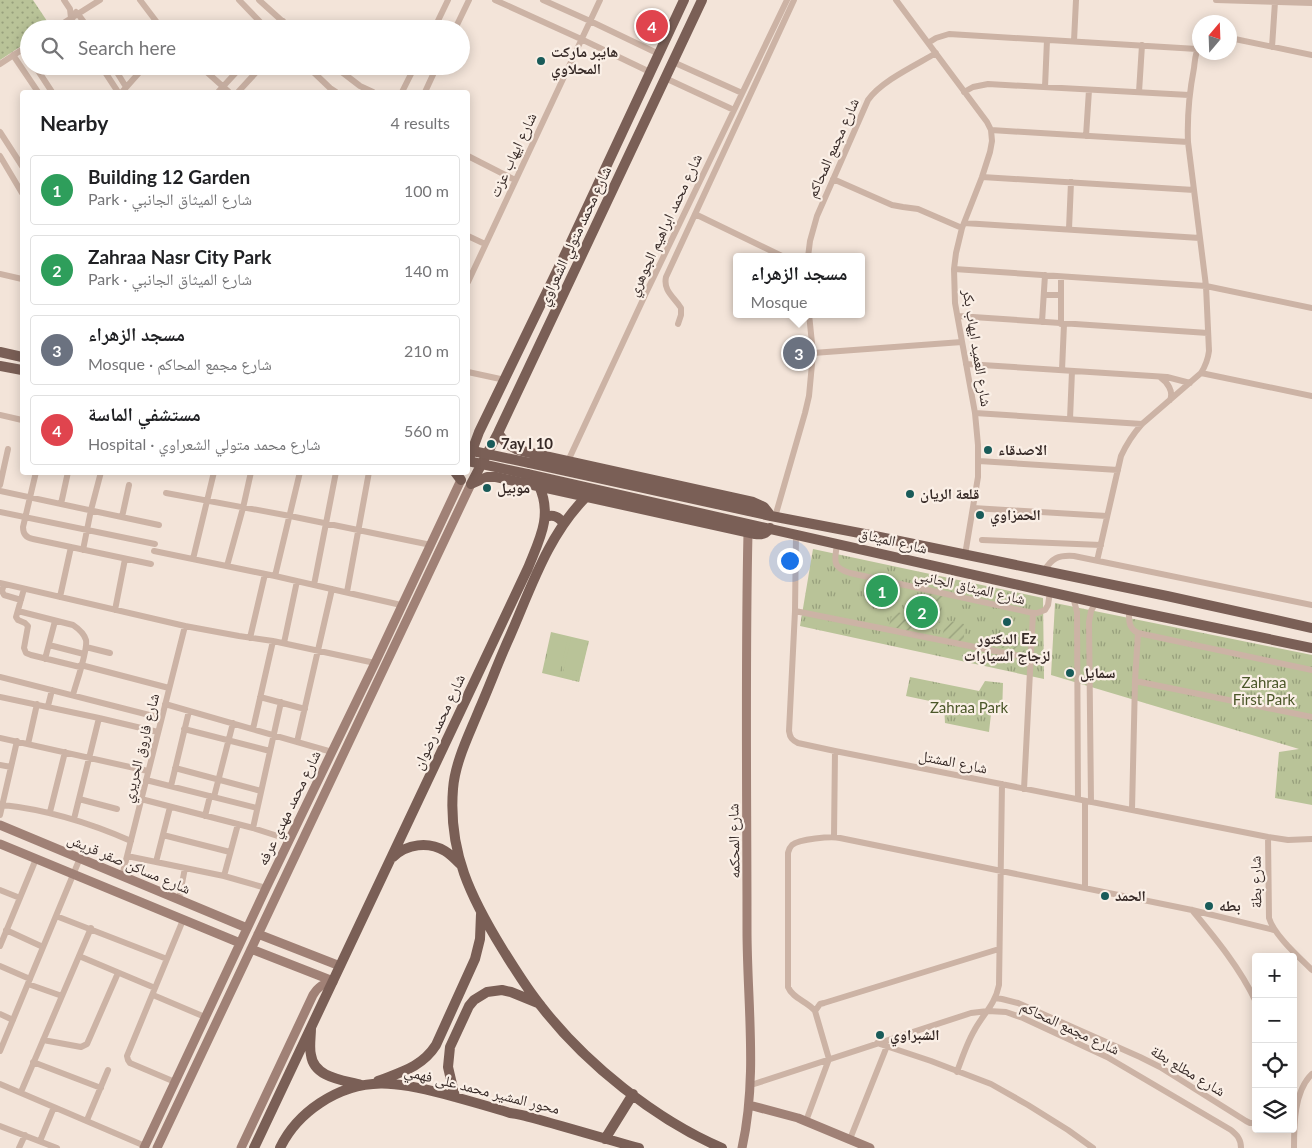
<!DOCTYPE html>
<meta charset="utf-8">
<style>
:root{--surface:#fff;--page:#f6f6f6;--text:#202124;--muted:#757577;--line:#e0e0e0;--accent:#ea580c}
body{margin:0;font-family:Lato,"Noto Naskh Arabic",sans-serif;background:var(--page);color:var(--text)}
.controls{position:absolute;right:15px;bottom:15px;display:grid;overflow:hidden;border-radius:5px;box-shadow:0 2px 12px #0003}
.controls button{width:45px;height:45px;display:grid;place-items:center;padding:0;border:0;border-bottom:1px solid var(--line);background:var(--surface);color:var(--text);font:25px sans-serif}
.compass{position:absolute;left:1192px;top:15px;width:45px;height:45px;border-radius:50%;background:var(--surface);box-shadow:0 2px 12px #0003;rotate:19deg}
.you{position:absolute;left:789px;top:560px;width:18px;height:18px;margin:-12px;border:4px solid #fff;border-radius:50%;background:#1a73e8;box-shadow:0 0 0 8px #1a73e833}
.badge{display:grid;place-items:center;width:32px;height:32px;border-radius:50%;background:var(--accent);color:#fff;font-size:16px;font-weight:700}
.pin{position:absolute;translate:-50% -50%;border:2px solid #fff;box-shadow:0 1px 5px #0006}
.popup{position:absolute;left:733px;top:253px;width:132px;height:65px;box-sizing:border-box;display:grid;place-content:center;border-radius:5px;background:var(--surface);filter:drop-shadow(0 1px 4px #0005);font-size:16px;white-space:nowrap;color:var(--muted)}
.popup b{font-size:19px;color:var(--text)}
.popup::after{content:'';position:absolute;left:50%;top:100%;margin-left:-10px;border:10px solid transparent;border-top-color:var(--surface)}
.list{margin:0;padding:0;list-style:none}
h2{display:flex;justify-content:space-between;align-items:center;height:65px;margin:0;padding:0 20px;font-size:21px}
h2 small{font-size:16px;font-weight:400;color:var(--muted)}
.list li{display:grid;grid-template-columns:32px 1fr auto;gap:15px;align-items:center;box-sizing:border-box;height:70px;margin:0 10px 10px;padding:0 10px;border:1px solid var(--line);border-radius:5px}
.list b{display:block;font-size:19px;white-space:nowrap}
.list p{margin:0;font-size:16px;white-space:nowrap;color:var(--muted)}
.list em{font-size:16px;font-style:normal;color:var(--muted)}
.icon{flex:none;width:28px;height:28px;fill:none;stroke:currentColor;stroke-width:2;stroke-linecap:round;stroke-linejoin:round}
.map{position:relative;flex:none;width:1312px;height:1148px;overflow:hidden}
.search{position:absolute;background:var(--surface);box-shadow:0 2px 12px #0003;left:20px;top:20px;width:450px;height:55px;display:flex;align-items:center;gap:12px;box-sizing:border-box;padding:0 18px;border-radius:28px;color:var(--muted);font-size:19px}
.panel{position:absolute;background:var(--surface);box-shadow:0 2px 12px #0003;left:20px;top:90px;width:450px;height:385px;border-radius:5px}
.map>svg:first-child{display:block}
.grass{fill:url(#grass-dots)}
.park{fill:url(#park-tufts)}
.garden{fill:url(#garden-furrows)}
.pitch{fill:#b9c398}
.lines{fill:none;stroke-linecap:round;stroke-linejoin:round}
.street{stroke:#ccb3a5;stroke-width:6}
.secondary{stroke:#a08176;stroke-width:9}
.primary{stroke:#7a5f56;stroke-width:10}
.primary-bridge{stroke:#7a5f56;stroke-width:10}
.poi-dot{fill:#195b59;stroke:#faefe6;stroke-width:2}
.labels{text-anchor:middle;stroke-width:4.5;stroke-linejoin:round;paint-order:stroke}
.poi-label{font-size:15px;font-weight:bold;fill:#372a27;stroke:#faefe6;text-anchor:start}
.street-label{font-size:15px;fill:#372a27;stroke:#faefe6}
.park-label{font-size:15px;fill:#4b5729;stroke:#faefe6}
</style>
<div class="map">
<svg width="1312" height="1148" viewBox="0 0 1312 1148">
<defs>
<pattern id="grass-dots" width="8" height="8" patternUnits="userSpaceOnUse" patternTransform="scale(1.25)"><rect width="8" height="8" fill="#b9c398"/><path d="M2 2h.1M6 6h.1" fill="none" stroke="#979f7c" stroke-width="1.8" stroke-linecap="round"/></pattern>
<pattern id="park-tufts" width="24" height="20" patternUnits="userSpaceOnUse" patternTransform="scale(1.25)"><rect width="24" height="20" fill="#b9c398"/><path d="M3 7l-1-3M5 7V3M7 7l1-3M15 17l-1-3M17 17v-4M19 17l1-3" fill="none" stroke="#979f7c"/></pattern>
<pattern id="garden-furrows" width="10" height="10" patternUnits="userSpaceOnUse" patternTransform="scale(1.25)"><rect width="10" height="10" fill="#b9c398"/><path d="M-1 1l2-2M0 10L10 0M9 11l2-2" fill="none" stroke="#979f7c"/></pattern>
</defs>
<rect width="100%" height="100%" fill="#f3e4d9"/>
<path class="grass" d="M0,0H33L51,27L48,29H29V41L0,60Z"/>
<path class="park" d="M813,549L1043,598L1044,679L800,626Z
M1055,603L1312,655V805L1275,798L1279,752L1299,749L1051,675Z
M551,632L589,641L579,682L542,673Z
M910,677L979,691L985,681L1003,683L1002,714H991L989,732L945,723L944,704L906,696Z"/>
<path class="garden" d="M874,582L893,585L891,602L870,597Z
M925,592L943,596L940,623L919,617Z
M893,611L913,616V632L889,626Z
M946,620L964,624V642L942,637Z
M996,634L1022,639L1025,653L994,646Z"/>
<path class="pitch" d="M552,634L568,637L559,676L543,672Z
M571,638L588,642L579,681L562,677Z"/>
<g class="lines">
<path class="street" d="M64,0L70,9L71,18L77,29
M140,0L162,29
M239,0L267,29
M259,0L291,29
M495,0L581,39L650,72
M543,0L590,21L659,54
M896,0L987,122L991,130L992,141L990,152L982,177L962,228L956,253L954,269L955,303L975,413L978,445V477L965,555
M1216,0L1312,3
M76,12L78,14L89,29
M54,29L100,0
M276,29L283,21
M434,29L448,0
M455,29L469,0
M1230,38L1312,55
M1074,41L1076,0
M928,43L936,38L949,34L1197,49
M1272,47L1275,2
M23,49L29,57
M13,55L38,92
M673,62L742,93
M0,64L29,45
M35,66L52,92
M101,66L118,92
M113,66L126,87
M200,66L229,92
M307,66L330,88L336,92
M334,66L360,86L373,92
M665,78L734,110
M1045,87L1047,40
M122,92L145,66
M218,92L242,66
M238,92L262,66
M402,92L415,66
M425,92L437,66
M964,92L973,87L988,84L1189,95
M1139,92L1142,45
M991,130L1188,142
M0,132L22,166
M1086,136L1089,90
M0,156L22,193
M468,156L515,180
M982,177L1194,190
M833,179L892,205L903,207L918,209L962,228
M695,214L784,257
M964,223L1200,238
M1069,229L1071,182
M468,236L485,244
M808,257L810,241L817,216L868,100C881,81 916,65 936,53
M954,269L1206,286L1312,308
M0,274L22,279
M1061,277V324
M468,282L600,0
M1044,295H1061
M958,316L1208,333
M1042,322L1045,275
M678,324L681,315V308C674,297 663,291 666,277L794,0
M813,353L962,342
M966,364L1152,376L1167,377L1190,383
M1062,370L1064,324
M468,372L505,380
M1201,373L1312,396
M1160,377C1167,382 1174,391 1170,400
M975,413L1142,424
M0,415L22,420
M1070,419L1072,371
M568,461L646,293L787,0
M979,461L1118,470
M36,472L23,527C23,534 26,538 33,539L151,564
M0,485L8,449
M0,491L159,525
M166,493L290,516L431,545
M61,504L68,472
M973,508L1107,516
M0,512L155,544
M122,517L129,485
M775,517L805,413L809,396L813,353L809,314
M796,535L795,611L789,731C790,738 792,740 798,743L835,751L1268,837L1288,840L1312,839
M982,540L1101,545
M837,544C835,560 831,567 850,573L1033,613H1037L1045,610L1048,605L1050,592
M83,550L91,510L101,472
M154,551L275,576L401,605
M193,559L214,472
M1097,561L1121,456C1127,443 1133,434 1142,424L1201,373C1206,365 1208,359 1209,351L1206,286L1188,142C1187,116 1189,94 1194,68C1195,60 1195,52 1200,45
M227,566L243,508L251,472
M1044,571C1052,558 1058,555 1074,556L1312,605
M275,576L300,472
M0,583L185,626L239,636L273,641L375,663
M4,584L2,591L4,595L21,600
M314,585L336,472
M24,589L16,617L18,620L25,623L28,626L24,648L26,653L31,655L80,667
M347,592L369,472
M60,597L71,547
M1073,597L1077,612L1078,799
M115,610L125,559
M1129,610C1129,620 1128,628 1138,633L1312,670
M18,611L73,625C79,629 84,633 86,640C88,651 76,683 73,695
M795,611L1030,658
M250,638L265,574
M284,643L297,581
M49,645L84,654
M86,647L110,653
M45,659L55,621
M81,665L169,688
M0,677L161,718
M1135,681L1312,717
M0,697L99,718L158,732
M260,697L305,709
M165,704L332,752
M48,706L52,690
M184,729L270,751
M253,729L273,641
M0,738L148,771
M297,742L332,589
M28,744L37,704
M0,765L11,767
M175,768L261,791
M146,780L257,808
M171,786L189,711
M1024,789L1033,613
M214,797L233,723
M79,799L117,809
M141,799L253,828L290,840
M1085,801V888
M1091,802L1089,622L1091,611L1096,602
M3,805C49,810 88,822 131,841
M1132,810L1135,681L1138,633
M50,812L65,752
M0,815L17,741
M205,816L210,796
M74,819L99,718
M253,828L281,702
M163,835L230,852
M834,837L835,751
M1268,837L1269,918C1274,935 1299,957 1312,970
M127,856L224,876L266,888
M156,862L170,807
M122,876L185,626
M224,876L238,824
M0,890L20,898
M179,899L185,868
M1192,910C1216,939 1240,968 1256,1002
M56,916L167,959
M6,930L43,947
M0,946L36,859
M79,956L155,988
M0,966L30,979
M28,984L62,996
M153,995L205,1017
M995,998L1002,999L1018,1003L1140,1057L1160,1067L1246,1121L1250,1123H1256
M815,1011L820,1004L824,1003L999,949
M0,1014L13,1020
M43,1040L81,1047L87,1044L118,973
M877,1043L931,1061L991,1084L1028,1105L1068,1130L1093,1148
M0,1051L80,858
M33,1062L101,1088
M957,1072C962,1058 967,1043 974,1031C983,1014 995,1005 999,985L1002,784
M175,1082L130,1063L128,1060L127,1056L183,920
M0,1084L145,1146
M751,1085L971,1013L988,1011L1006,1012L1023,1018L1107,1057L1231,1130C1237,1135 1241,1139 1241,1148
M21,1092L91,928
M87,1120L108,1070
M806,1121L829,1059L815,1011C807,1001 793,999 788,987V853C789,849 789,848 792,845C799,839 831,836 840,838L1192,910L1274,930
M0,1126L57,1148
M850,1139L887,1046
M40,1141L54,1107
M19,1148L25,1135
M1294,1148C1294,1125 1294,1091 1312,1074"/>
<path class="secondary" d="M0,825L247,928
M0,844L240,943
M258,934L340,966
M251,949L333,981
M749,1105L798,1118L870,1148
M144,1148L266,888L375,663L461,480
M157,1148L471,484
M241,1148L313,995C318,987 323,983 333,982
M742,1148C758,1076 747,1002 747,930C747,797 745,665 748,533"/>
<path class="primary" d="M0,352L22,357
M0,366L22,370
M498,433C504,442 511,448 522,451L753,502L764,507L771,516
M469,459L479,432L571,242L684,0
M530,463L771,516L870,535L1167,596L1312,628
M455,472L461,480
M527,474L1129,610L1312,648
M471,484L498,433L702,0
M471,484L487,477H496L755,534C762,535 766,534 770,528
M586,497C548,535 531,588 510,636C499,660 490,685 479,710C469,735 455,762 453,789C448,852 471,898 503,950C515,969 527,989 541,1006C585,1063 656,1120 722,1148
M546,517C553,514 559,517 563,523
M393,857C407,844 428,841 445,851C450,854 455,859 460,864
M311,1028C311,1037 309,1047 311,1055C314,1078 344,1080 361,1085
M378,1081C401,1072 422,1067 436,1045L475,959L480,939L481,914
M455,1097L448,1067L450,1047L469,1006L474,1000L487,992L502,990L511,992L538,1003
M605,1139L633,1094
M254,1148L528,568C539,540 553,516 539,486
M280,1148C289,1129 302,1115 320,1103C362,1075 399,1082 444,1094C466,1100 488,1106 510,1113C517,1114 523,1115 529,1117C566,1127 602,1138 639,1148"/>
<path class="primary-bridge" d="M468,450L530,463
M468,461L527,474"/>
</g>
<g class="poi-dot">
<circle cx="541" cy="61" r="5"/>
<circle cx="491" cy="444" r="5"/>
<circle cx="988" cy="450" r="5"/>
<circle cx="487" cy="488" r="5"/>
<circle cx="910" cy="494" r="5"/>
<circle cx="980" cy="515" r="5"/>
<circle cx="1007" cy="622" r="5"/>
<circle cx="1070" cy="673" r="5"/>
<circle cx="1105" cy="896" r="5"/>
<circle cx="1209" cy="906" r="5"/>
<circle cx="880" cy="1035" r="5"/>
</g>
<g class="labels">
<g class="poi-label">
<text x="551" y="57">هايبر ماركت<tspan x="551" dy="17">المحلاوي</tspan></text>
<text x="501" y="449">7ay l 10</text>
<text x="998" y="455">الاصدقاء</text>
<text x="497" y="493">موبيل</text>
<text x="920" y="499">قلعة الريان</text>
<text x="990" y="520">الحمزاوي</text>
<text x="1007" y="644" text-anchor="middle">الدكتور Ez<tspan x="1007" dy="17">لزجاج السيارات</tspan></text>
<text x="1080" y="678">سمايل</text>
<text x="1115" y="901">الحمد</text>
<text x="1219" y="911">بطه</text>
<text x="890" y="1040">الشبراوي</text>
</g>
<g class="street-label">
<text transform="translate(833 148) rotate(-66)" y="5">شارع مجمع المحاكم</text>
<text transform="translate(513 155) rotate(-65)" y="5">شارع ايهاب عزت</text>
<text transform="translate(665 225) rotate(-65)" y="5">شارع محمد ابراهيم الجوهري</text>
<text transform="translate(575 236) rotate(-65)" y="5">شارع محمد متولي الشعراوي</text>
<text transform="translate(977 348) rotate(81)" y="5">شارع العميد ايهاب بكر</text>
<text transform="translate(893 541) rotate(13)" y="5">شارع الميثاق</text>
<text transform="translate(970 587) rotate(13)" y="5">شارع الميثاق الجانبي</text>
<text transform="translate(439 722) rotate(-65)" y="5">شارع محمد رضوان</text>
<text transform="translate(141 748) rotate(-76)" y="5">شارع فاروق الحريري</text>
<text transform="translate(953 762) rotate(11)" y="5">شارع المشتل</text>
<text transform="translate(289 808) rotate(-64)" y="5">شارع محمد مهدي عرفه</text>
<text transform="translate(734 841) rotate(-91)" y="5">شارع المحكمه</text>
<text transform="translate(129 864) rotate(23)" y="5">شارع مساكن صقر قريش</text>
<text transform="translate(1256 882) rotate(-91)" y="5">شارع بطة</text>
<text transform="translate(1070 1028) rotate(25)" y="5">شارع مجمع المحاكم</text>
<text transform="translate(1188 1071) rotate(31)" y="5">شارع مطلع بطة</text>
<text transform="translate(482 1090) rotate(14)" y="5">محور المشير محمد على فهمي</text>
</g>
<g class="park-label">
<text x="1264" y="688">Zahraa<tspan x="1264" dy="17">First Park</tspan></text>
<text x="969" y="713">Zahraa Park</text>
</g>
</g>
</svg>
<div class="controls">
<button>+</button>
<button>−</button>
<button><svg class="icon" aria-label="locate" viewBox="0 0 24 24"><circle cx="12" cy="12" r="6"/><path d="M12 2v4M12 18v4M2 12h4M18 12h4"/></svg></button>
<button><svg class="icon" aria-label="layers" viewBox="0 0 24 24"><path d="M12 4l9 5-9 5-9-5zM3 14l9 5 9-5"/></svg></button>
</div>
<svg class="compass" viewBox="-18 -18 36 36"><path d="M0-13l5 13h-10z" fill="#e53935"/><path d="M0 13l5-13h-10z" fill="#757577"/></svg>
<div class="you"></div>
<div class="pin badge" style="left:882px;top:591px;background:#2e9e5b">1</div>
<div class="pin badge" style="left:922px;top:612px;background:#2e9e5b">2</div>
<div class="pin badge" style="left:799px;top:353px;background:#6b7280">3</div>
<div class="popup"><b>مسجد الزهراء</b>Mosque</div>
<div class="pin badge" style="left:652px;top:26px;background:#e0444e">4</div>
<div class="search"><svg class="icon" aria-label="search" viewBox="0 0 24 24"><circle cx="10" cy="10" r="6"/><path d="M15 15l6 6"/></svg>Search here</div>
<section class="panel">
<h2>Nearby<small>4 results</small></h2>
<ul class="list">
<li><span class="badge" style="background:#2e9e5b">1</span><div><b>Building 12 Garden</b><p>Park · شارع الميثاق الجانبي</p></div><em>100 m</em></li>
<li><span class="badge" style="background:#2e9e5b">2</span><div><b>Zahraa Nasr City Park</b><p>Park · شارع الميثاق الجانبي</p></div><em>140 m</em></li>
<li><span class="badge" style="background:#6b7280">3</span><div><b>مسجد الزهراء</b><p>Mosque · شارع مجمع المحاكم</p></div><em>210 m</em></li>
<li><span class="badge" style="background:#e0444e">4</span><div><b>مستشفي الماسة</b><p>Hospital · شارع محمد متولي الشعراوي</p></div><em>560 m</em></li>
</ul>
</section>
</div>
